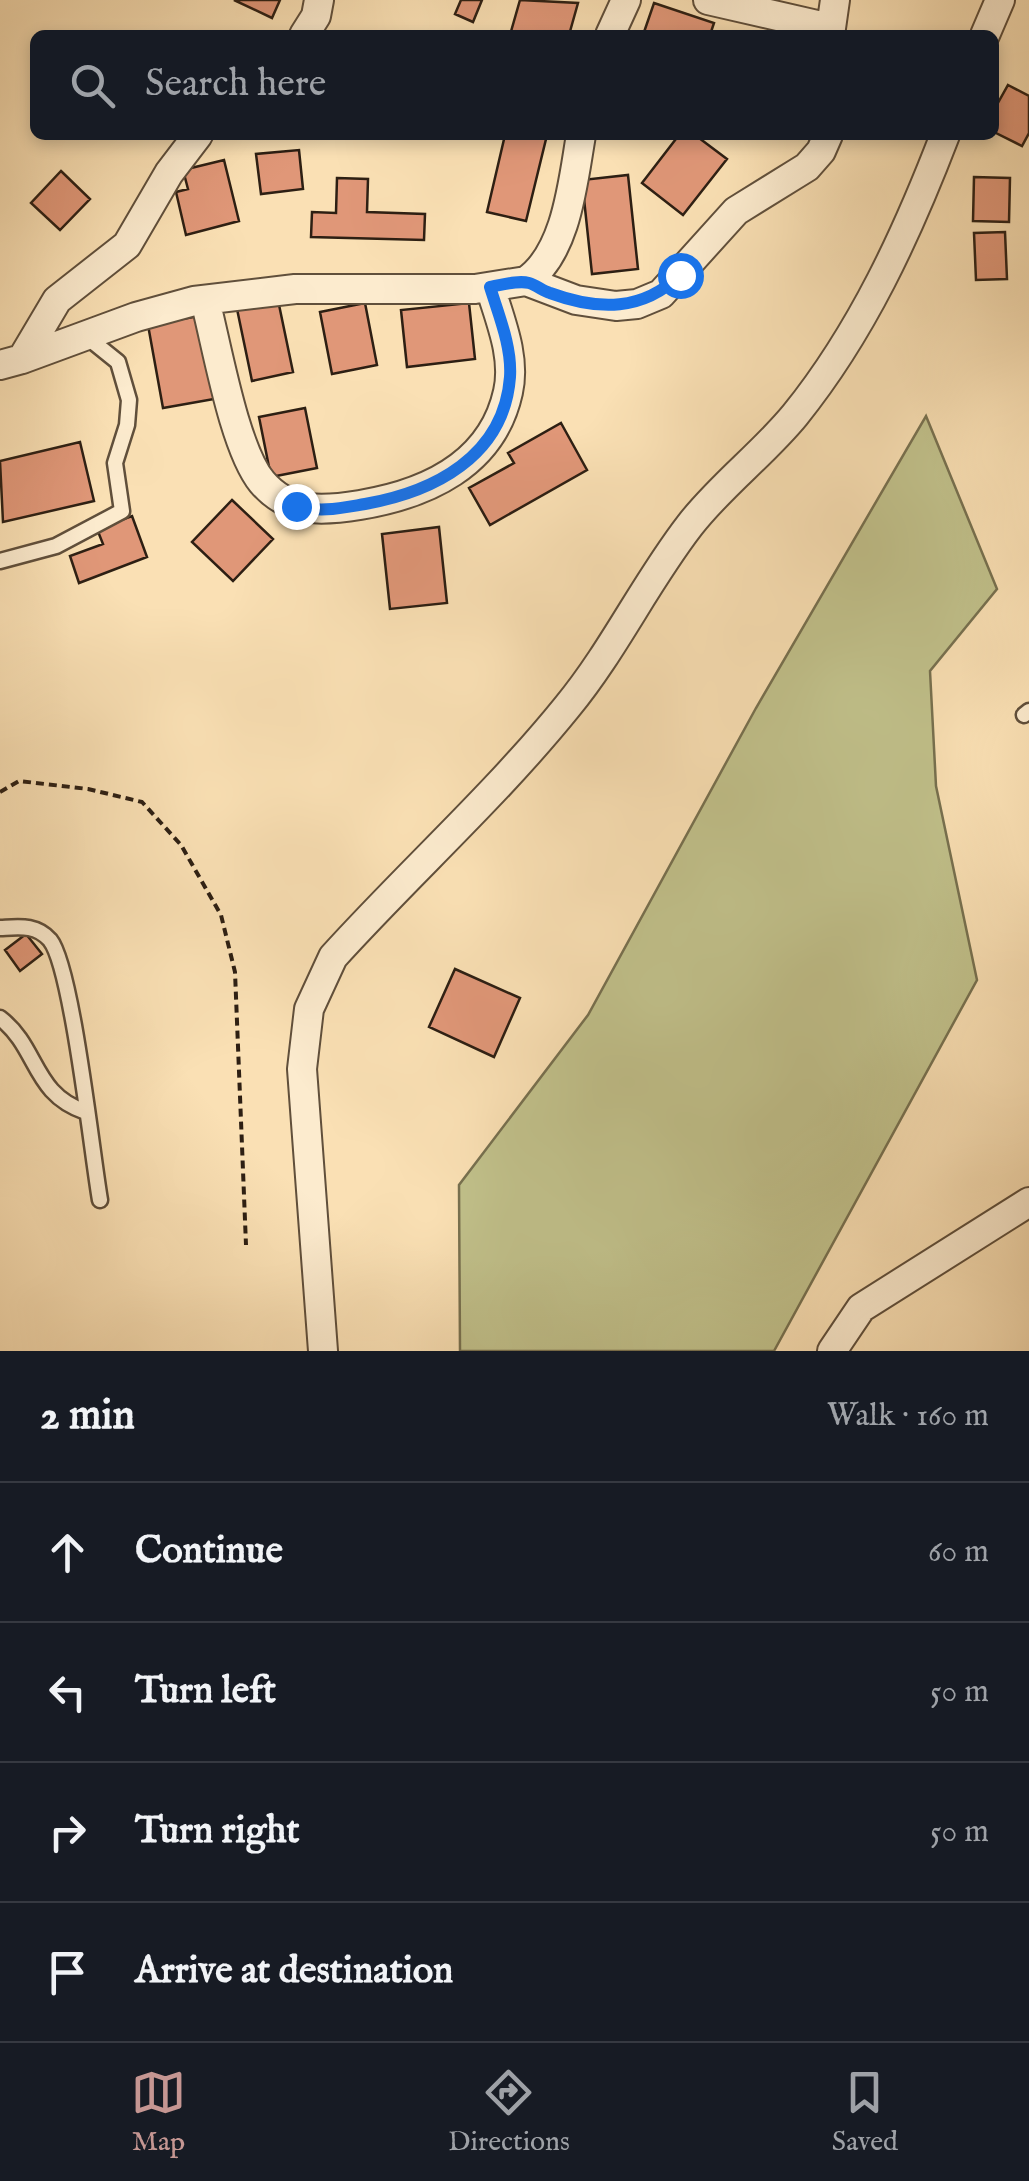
<!DOCTYPE html>
<meta charset="utf-8">
<style>
:root{--surface:#171b24;--page:#242831;--text:#f1f3f6;--muted:#9ea1a6;--line:#363941;--accent:#c59692}
body{margin:0;font-family:"IM FELL English",serif;background:var(--page);color:var(--text)}
.stop{position:absolute;width:30px;height:30px;margin:-22px;border:8px solid #1a73e8;border-radius:50%;background:#fff}
.stop.end{background:#1a73e8;border-color:#fff;box-shadow:0 2px 10px #0008}
.list{margin:0;padding:0;list-style:none}
h2{display:flex;justify-content:space-between;align-items:center;height:130px;margin:0;padding:0 40px;font-size:42px}
h2 small{font-size:32px;font-weight:400;color:var(--muted)}
.list li{display:grid;grid-template-columns:65px 1fr auto;gap:30px;align-items:center;box-sizing:border-box;height:140px;padding:0 40px;border-top:2px solid var(--line)}
.list b{display:block;font-size:38px;white-space:nowrap}
.list em{font-size:32px;font-style:normal;color:var(--muted)}
.icon{flex:none;width:55px;height:55px;fill:none;stroke:currentColor;stroke-width:2;stroke-linecap:round;stroke-linejoin:round}
.map{position:relative;flex:none;width:1029px;height:1351px;overflow:hidden}
.search{position:absolute;background:var(--surface);box-shadow:0 5px 15px #0003;left:30px;right:30px;top:30px;height:110px;display:flex;align-items:center;gap:25px;box-sizing:border-box;padding:0 35px;border-radius:15px;color:var(--muted);font-size:38px}
.sheet{height:690px;background:var(--surface)}
nav{display:flex;justify-content:space-around;align-items:center;box-sizing:border-box;height:140px;border-top:2px solid var(--line);background:var(--surface);font-size:28px;color:var(--muted)}
nav a{display:grid;justify-items:center;gap:5px}
nav .on{color:var(--accent)}
.map>svg:first-child{display:block}
.green{fill:#c1c18b;stroke:#77704f;stroke-width:2.5}
.building{fill:#e09778;stroke:#2d1f13;stroke-width:2.5}
.lines{fill:none;stroke-linecap:round;stroke-linejoin:round}
.lane-casing{stroke:#604f3b;stroke-width:19}
.street-casing{stroke:#604f3b;stroke-width:32}
.path{stroke:#2d1f13;stroke-width:4;stroke-dasharray:8 5;stroke-linecap:butt}
.lane{stroke:#fcebce;stroke-width:14}
.street{stroke:#fcebce;stroke-width:28}
.route{stroke:#1a73e8;stroke-width:12}
</style>
<div class="map">
<svg width="1029" height="1351" viewBox="0 0 1029 1351">
<rect width="100%" height="100%" fill="#fae0b4"/>
<filter id="stains"><feTurbulence type="fractalNoise" baseFrequency=".002" numOctaves="4"/><feColorMatrix values="0 0 0 0 .2 0 0 0 0 .09 0 0 0 0 .02 0 0 0 .5 -.17"/></filter>
<radialGradient id="worn" r=".72"><stop offset=".6" stop-color="#630" stop-opacity="0"/><stop offset="1" stop-color="#630" stop-opacity=".3"/></radialGradient>
<path class="green" d="M926,416L997,589L930,671L936,786L977,980L774,1351H460L459,1185L588,1015L756,708Z"/>
<path class="building" d="M234,0H280L272,18Z
M461,0H482L473,22L455,14Z
M520,0L578,3L569,35H510Z
M654,3L714,23L710,35H643Z
M1008,85L1029,96V133L1022,146L994,132V110Z
M505,135H547L526,221L487,212Z
M679,135H695L727,159L683,215L642,183Z
M299,150L303,189L261,194L256,154Z
M224,160L239,221L186,235L176,192L188,189L183,170Z
M61,171L90,199L60,230L31,203Z
M628,175L638,269L592,274L582,180Z
M974,177L1010,178L1009,222L973,221Z
M337,178L368,179L367,212L425,214L424,240L311,237L312,212L336,213Z
M1005,232L1007,279L976,280L974,233Z
M278,300L293,372L252,381L237,309Z
M365,303L377,365L332,374L320,312Z
M469,303L475,359L407,367L401,310Z
M199,316L214,399L163,408L148,325Z
M305,408L317,468L271,477L259,417Z
M561,423L587,470L490,525L469,488L514,463L508,453Z
M80,442L94,501L3,522L0,461Z
M232,500L273,539L233,581L192,542Z
M132,516L147,557L79,583L70,556L103,544L97,529Z
M439,527L447,603L390,609L382,534Z
M26,934L42,954L20,971L5,950Z
M455,969L520,998L494,1057L429,1027Z"/>
<g class="lines">
<defs>
<path id="lane" d="M0,561L56,546L122,511L115,463L127,425L129,400L118,362L87,337
M1024,715L1029,711
M0,928C19,927 36,924 50,940C72,967 92,1154 100,1200
M0,1018C39,1048 32,1094 86,1112"/>
<path id="street" d="M708,0L830,28
M304,35L316,16L319,0
M610,35L626,0
M830,35L835,0
M985,35L1000,0
M526,281C567,253 573,181 581,135
M205,300C217,346 234,448 262,482C289,514 323,511 360,505C426,494 492,465 508,392C516,357 500,320 490,287
M22,359L136,317L194,301L295,289H475L526,281L576,300L616,306L637,304L661,294L736,211L807,167L821,151L828,135
M0,365L22,359L57,300L127,245L169,173L198,135
M323,1351L302,1069L309,1009L333,957C409,873 495,796 567,707C614,650 645,583 690,525C721,485 763,454 795,415C862,332 907,234 945,135
M832,1351L861,1308L1029,1202"/>
</defs>
<use href="#lane" class="lane-casing"/>
<use href="#street" class="street-casing"/>
<path class="path" d="M0,792L19,781L88,789L142,802L181,845L221,915L235,972L246,1245"/>
<use href="#lane" class="lane"/>
<use href="#street" class="street"/>
</g>
<g class="lines">
<path class="route" d="M296,506C320,513 341,508 365,504C433,492 504,457 510,377C512,347 499,316 490,287C502,285 518,280 529,283C536,285 543,291 550,293C599,311 643,311 680,275"/>
</g>
<rect width="100%" height="100%" filter="url(#stains)"/>
<rect width="100%" height="100%" fill="url(#worn)"/>
</svg>
<div class="stop" style="left:680px;top:275px"></div>
<div class="stop end" style="left:296px;top:506px"></div>
<div class="search"><svg class="icon" aria-label="search" viewBox="0 0 24 24"><circle cx="10" cy="10" r="6"/><path d="M15 15l6 6"/></svg>Search here</div>
</div>
<section class="sheet">
<h2>2 min<small>Walk · 160 m</small></h2>
<ul class="list">
<li><svg class="icon" aria-label="ahead" viewBox="0 0 24 24"><path d="M12 20V5M6 11l6-6 6 6"/></svg><div><b>Continue</b></div><em>60 m</em></li>
<li><svg class="icon" aria-label="left" viewBox="0 0 24 24"><path d="M17 20v-9H6M10 6l-5 5 5 5"/></svg><div><b>Turn left</b></div><em>50 m</em></li>
<li><svg class="icon" aria-label="right" viewBox="0 0 24 24"><path d="M7 20v-9h11M14 6l5 5-5 5"/></svg><div><b>Turn right</b></div><em>50 m</em></li>
<li><svg class="icon" aria-label="arrive" viewBox="0 0 24 24"><path d="M6 21V4h12l-3 4 3 4H6"/></svg><div><b>Arrive at destination</b></div></li>
</ul>
</section>
<nav>
<a class="on"><svg class="icon" aria-label="map" viewBox="0 0 24 24"><path d="M3 6l6-2 6 2 6-2v14l-6 2-6-2-6 2zM9 4v14M15 6v14"/></svg>Map</a>
<a><svg class="icon" aria-label="directions" viewBox="0 0 24 24"><path d="M12 3l9 9-9 9-9-9zM9 14v-3h6M13 9l2 2-2 2"/></svg>Directions</a>
<a><svg class="icon" aria-label="saved" viewBox="0 0 24 24"><path d="M7 4h10v16l-5-4-5 4z"/></svg>Saved</a>
</nav>
